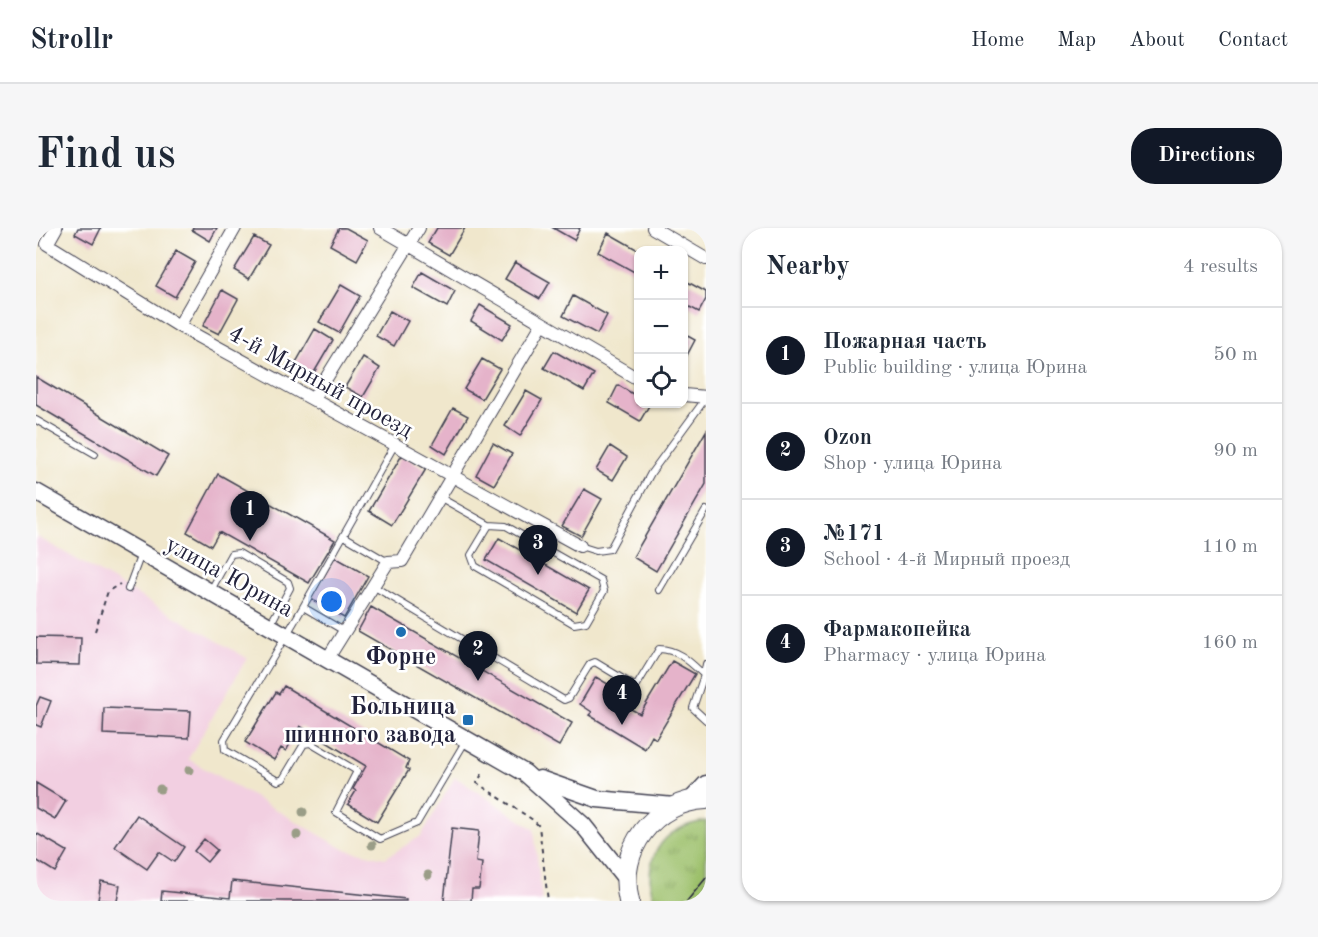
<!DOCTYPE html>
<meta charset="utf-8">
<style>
:root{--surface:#fff;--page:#f6f6f7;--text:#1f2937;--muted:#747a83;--line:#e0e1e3;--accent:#111827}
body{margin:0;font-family:"Old Standard TT",serif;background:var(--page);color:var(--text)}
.controls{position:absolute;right:18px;top:18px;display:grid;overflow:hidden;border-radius:12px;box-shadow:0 2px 4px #0004}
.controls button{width:54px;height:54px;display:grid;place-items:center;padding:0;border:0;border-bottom:2px solid var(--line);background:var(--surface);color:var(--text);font:30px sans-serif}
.you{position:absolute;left:296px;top:374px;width:21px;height:21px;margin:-15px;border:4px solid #fff;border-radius:50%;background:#1a73e8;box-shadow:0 0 0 9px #1a73e833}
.badge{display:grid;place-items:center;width:39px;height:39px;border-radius:50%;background:var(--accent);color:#fff;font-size:20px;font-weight:700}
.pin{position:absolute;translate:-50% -50px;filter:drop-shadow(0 2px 3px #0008)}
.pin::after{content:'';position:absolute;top:32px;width:21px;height:18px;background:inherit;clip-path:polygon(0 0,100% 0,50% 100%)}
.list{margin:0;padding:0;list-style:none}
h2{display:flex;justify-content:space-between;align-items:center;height:78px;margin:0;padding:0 24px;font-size:26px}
h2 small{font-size:20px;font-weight:400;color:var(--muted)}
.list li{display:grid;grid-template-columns:39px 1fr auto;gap:18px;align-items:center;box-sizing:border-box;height:96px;padding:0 24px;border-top:2px solid var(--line)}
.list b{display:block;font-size:22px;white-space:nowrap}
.list p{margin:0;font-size:20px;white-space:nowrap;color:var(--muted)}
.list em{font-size:20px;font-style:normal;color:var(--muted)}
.icon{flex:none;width:33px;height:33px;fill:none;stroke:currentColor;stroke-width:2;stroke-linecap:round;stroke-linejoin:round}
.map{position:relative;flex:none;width:670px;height:673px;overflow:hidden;border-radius:24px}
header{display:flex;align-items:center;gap:36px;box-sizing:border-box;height:84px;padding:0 30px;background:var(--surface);border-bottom:2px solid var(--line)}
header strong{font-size:28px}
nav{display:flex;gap:33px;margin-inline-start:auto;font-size:21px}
.intro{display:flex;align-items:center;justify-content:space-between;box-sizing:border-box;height:144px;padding:0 36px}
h1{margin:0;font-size:42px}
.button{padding:15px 27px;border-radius:24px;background:var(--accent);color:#fff;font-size:21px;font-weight:700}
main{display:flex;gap:36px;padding:0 36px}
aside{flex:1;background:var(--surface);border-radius:24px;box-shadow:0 2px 4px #0004}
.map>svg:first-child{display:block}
.built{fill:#f2cfe1}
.grass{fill:url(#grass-tufts);stroke:#5f7152;stroke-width:1.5}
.building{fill:#e5b3ca}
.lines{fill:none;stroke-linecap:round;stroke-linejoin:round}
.lane-casing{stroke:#414051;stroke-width:8}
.street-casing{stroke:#414051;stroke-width:14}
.secondary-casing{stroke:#414051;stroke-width:19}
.primary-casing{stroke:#414051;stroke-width:22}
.path{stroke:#414051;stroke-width:2;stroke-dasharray:4.5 4.5;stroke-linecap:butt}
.lane{stroke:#fff;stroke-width:6}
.street{stroke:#fff;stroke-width:12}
.secondary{stroke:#fff;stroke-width:16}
.primary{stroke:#fff;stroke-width:20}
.tram{stroke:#22223b;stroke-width:1.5}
.tree{fill:#9a9d87}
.poi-dot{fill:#1f6fb2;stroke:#fff;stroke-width:2}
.labels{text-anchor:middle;stroke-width:5;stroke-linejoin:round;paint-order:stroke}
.street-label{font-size:24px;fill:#22223b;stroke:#fff}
.poi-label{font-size:24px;font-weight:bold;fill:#22223b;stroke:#fff}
</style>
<header>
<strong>Strollr</strong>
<nav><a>Home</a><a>Map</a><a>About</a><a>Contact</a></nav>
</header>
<div class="intro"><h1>Find us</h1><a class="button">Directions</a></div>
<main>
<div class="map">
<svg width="670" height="673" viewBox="0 0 670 673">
<defs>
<pattern id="grass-tufts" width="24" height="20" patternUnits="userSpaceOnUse" patternTransform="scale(1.5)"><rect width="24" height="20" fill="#9cc06a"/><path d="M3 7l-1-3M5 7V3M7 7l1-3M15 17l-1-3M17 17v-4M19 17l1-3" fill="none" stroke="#7f9c58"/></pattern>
</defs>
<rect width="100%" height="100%" fill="#fff"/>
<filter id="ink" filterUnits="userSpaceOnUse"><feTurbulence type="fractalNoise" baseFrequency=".0167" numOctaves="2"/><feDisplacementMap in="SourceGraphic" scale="12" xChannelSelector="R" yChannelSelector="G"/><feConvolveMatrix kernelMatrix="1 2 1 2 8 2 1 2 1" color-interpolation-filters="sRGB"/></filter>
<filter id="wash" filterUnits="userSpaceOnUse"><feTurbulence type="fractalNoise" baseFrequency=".008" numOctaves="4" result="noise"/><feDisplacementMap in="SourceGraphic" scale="24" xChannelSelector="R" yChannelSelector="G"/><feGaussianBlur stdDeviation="1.35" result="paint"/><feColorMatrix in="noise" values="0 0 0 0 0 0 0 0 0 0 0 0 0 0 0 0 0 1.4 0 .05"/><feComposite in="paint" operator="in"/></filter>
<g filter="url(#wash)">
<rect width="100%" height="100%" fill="#f0e7cc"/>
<path class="built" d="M0,308L211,430L152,531L308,621L349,630L385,608L419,549L498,601L506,673H0Z"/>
<path class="grass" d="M670,593V673H618C605,630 626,599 670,593Z"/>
<g id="blocks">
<path class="building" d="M42,0H65L57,16L39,6Z
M157,0H181L174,13L156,2Z
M303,0H310L332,12L321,32L294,17Z
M401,0H429L413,27L392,15Z
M517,0H544L538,12Z
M572,5L602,22V46L562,24Z
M218,9L233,17L213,51L198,42Z
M140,23L159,34L139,69L120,58Z
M479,34L514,54L504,71L469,51Z
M386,44L419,63L411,79L377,60Z
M648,52L670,64V71L663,84L648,76Z
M305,57L324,68L303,105L283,94Z
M186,62L202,71L183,106L167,98Z
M537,68L571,87L561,106L527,88Z
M444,77L476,96L466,112L435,93Z
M354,83L372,93L358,118L340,108Z
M279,101L297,112L276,148L258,138Z
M648,106L659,112L648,133Z
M518,123L558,146L548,163L508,140Z
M327,129L344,140L327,169L309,159Z
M446,131L464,141L446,171L428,161Z
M0,149L132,228L120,248L0,177Z
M582,157L602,169V176H614L604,193L573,175Z
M490,163L506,172L484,208L469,198Z
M417,180L432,188L410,226L396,217Z
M670,203V256L620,343L597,329Z
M457,215L476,226L458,257L440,247Z
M574,218L591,229L577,252L560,242Z
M366,227L390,241L356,297L333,283Z
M182,246L299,312L273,355L183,304L175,318L151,304Z
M548,261L566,271L545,308L526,298Z
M463,310L553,362L540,384L450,332Z
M299,329L332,348L308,390L275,371Z
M335,379L536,495L523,518L322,403Z
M0,409L45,410L44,437L0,436Z
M636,433L659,446L620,511L616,508L609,521L553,487L556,484L544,476L560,449L582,462L576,471L604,486Z
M248,458L373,533L370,540L373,542L341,594L312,576L320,563L317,561L330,538L264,498L250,523L245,520L238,532L209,514L240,464L243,466Z
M4,469L15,473L5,499L0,497V478Z
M68,480L155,483L153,510L67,506Z
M0,555L30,573L19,591L0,580Z
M101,587L148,619L138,634L123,624L111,641L79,619Z
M416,600L443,603L440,634L446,635L443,661H436L435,673H408Z
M0,605L31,623L19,644L0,632Z
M168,611L181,622L171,634L158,623Z
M65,653L84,657L81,673L62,672Z
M196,653L370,671V673H125L126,663L194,670Z"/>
</g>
</g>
<g filter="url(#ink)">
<use href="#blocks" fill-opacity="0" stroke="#414051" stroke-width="1.5"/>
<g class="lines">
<defs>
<path id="lane" d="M0,192L59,226
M405,270L453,297L470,298L565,352L568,363L550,394L538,396L439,338L435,327L453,297
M308,308L352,334
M544,318L560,323L574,321L615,245L670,170
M337,358L528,472L533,470L554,436L559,434L597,457H601L623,421C642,421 655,435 668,447L670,436
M92,361L105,326
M175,362L195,326L203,325L252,354L254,360L234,397
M623,362L670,282
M267,379L358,218
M308,403L267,379L188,512L189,522L242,553L247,551L268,516L274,515L321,543L300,584L344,611L381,595L429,514
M668,447L657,480L670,492"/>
<path id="street" d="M20,0L11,16L143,98L544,318
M344,0L602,151
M617,0L670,31
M143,98L199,0
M648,167L670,169
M278,170L383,0
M292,430L352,334L366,333L506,96"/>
<path id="secondary" d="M0,264L489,545L547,597L590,651
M504,551L561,571L638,578
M655,572L670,556"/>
<path id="primary" d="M593,673C580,622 618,573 670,571"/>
</defs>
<use href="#lane" class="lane-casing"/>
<use href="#street" class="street-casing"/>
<use href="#secondary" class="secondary-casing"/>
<use href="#primary" class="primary-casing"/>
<path class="path" d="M59,403L72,363L84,356
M446,546L441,555L497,592L503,598L512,673"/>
<use href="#lane" class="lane"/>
<use href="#street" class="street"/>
<use href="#secondary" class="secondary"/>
<use href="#primary" class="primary"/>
<path class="tram" d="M651,673L670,650"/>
</g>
<g class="tree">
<circle cx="153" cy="542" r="4.5"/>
<circle cx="124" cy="561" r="4.5"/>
<circle cx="267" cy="584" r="4.5"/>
<circle cx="261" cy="607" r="4.5"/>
<circle cx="336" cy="617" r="4.5"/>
<circle cx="392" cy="647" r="4.5"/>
</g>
</g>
<g class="poi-dot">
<circle cx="365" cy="404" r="6"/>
<rect x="426" y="486" width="12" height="12" rx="3"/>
</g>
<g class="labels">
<g class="street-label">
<text transform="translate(285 153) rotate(29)" y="8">4-й Мирный проезд</text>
<text transform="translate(194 348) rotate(29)" y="8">улица Юрина</text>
</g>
<g class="poi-label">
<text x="365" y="436">Форне</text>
<text x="420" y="486" text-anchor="end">Больница<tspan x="420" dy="28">шинного завода</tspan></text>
</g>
</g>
</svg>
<div class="controls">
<button>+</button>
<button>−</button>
<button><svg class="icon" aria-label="locate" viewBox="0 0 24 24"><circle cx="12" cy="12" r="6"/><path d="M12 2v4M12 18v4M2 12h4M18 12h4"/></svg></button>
</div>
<div class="you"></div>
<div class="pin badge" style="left:214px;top:313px">1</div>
<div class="pin badge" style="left:442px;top:453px">2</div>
<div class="pin badge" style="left:502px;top:347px">3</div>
<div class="pin badge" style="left:586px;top:497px">4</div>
</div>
<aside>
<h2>Nearby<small>4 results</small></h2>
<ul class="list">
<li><span class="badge">1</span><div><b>Пожарная часть</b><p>Public building · улица Юрина</p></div><em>50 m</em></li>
<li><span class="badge">2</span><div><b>Ozon</b><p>Shop · улица Юрина</p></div><em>90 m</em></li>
<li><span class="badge">3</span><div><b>№171</b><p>School · 4-й Мирный проезд</p></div><em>110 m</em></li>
<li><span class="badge">4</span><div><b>Фармакопейка</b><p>Pharmacy · улица Юрина</p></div><em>160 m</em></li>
</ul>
</aside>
</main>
